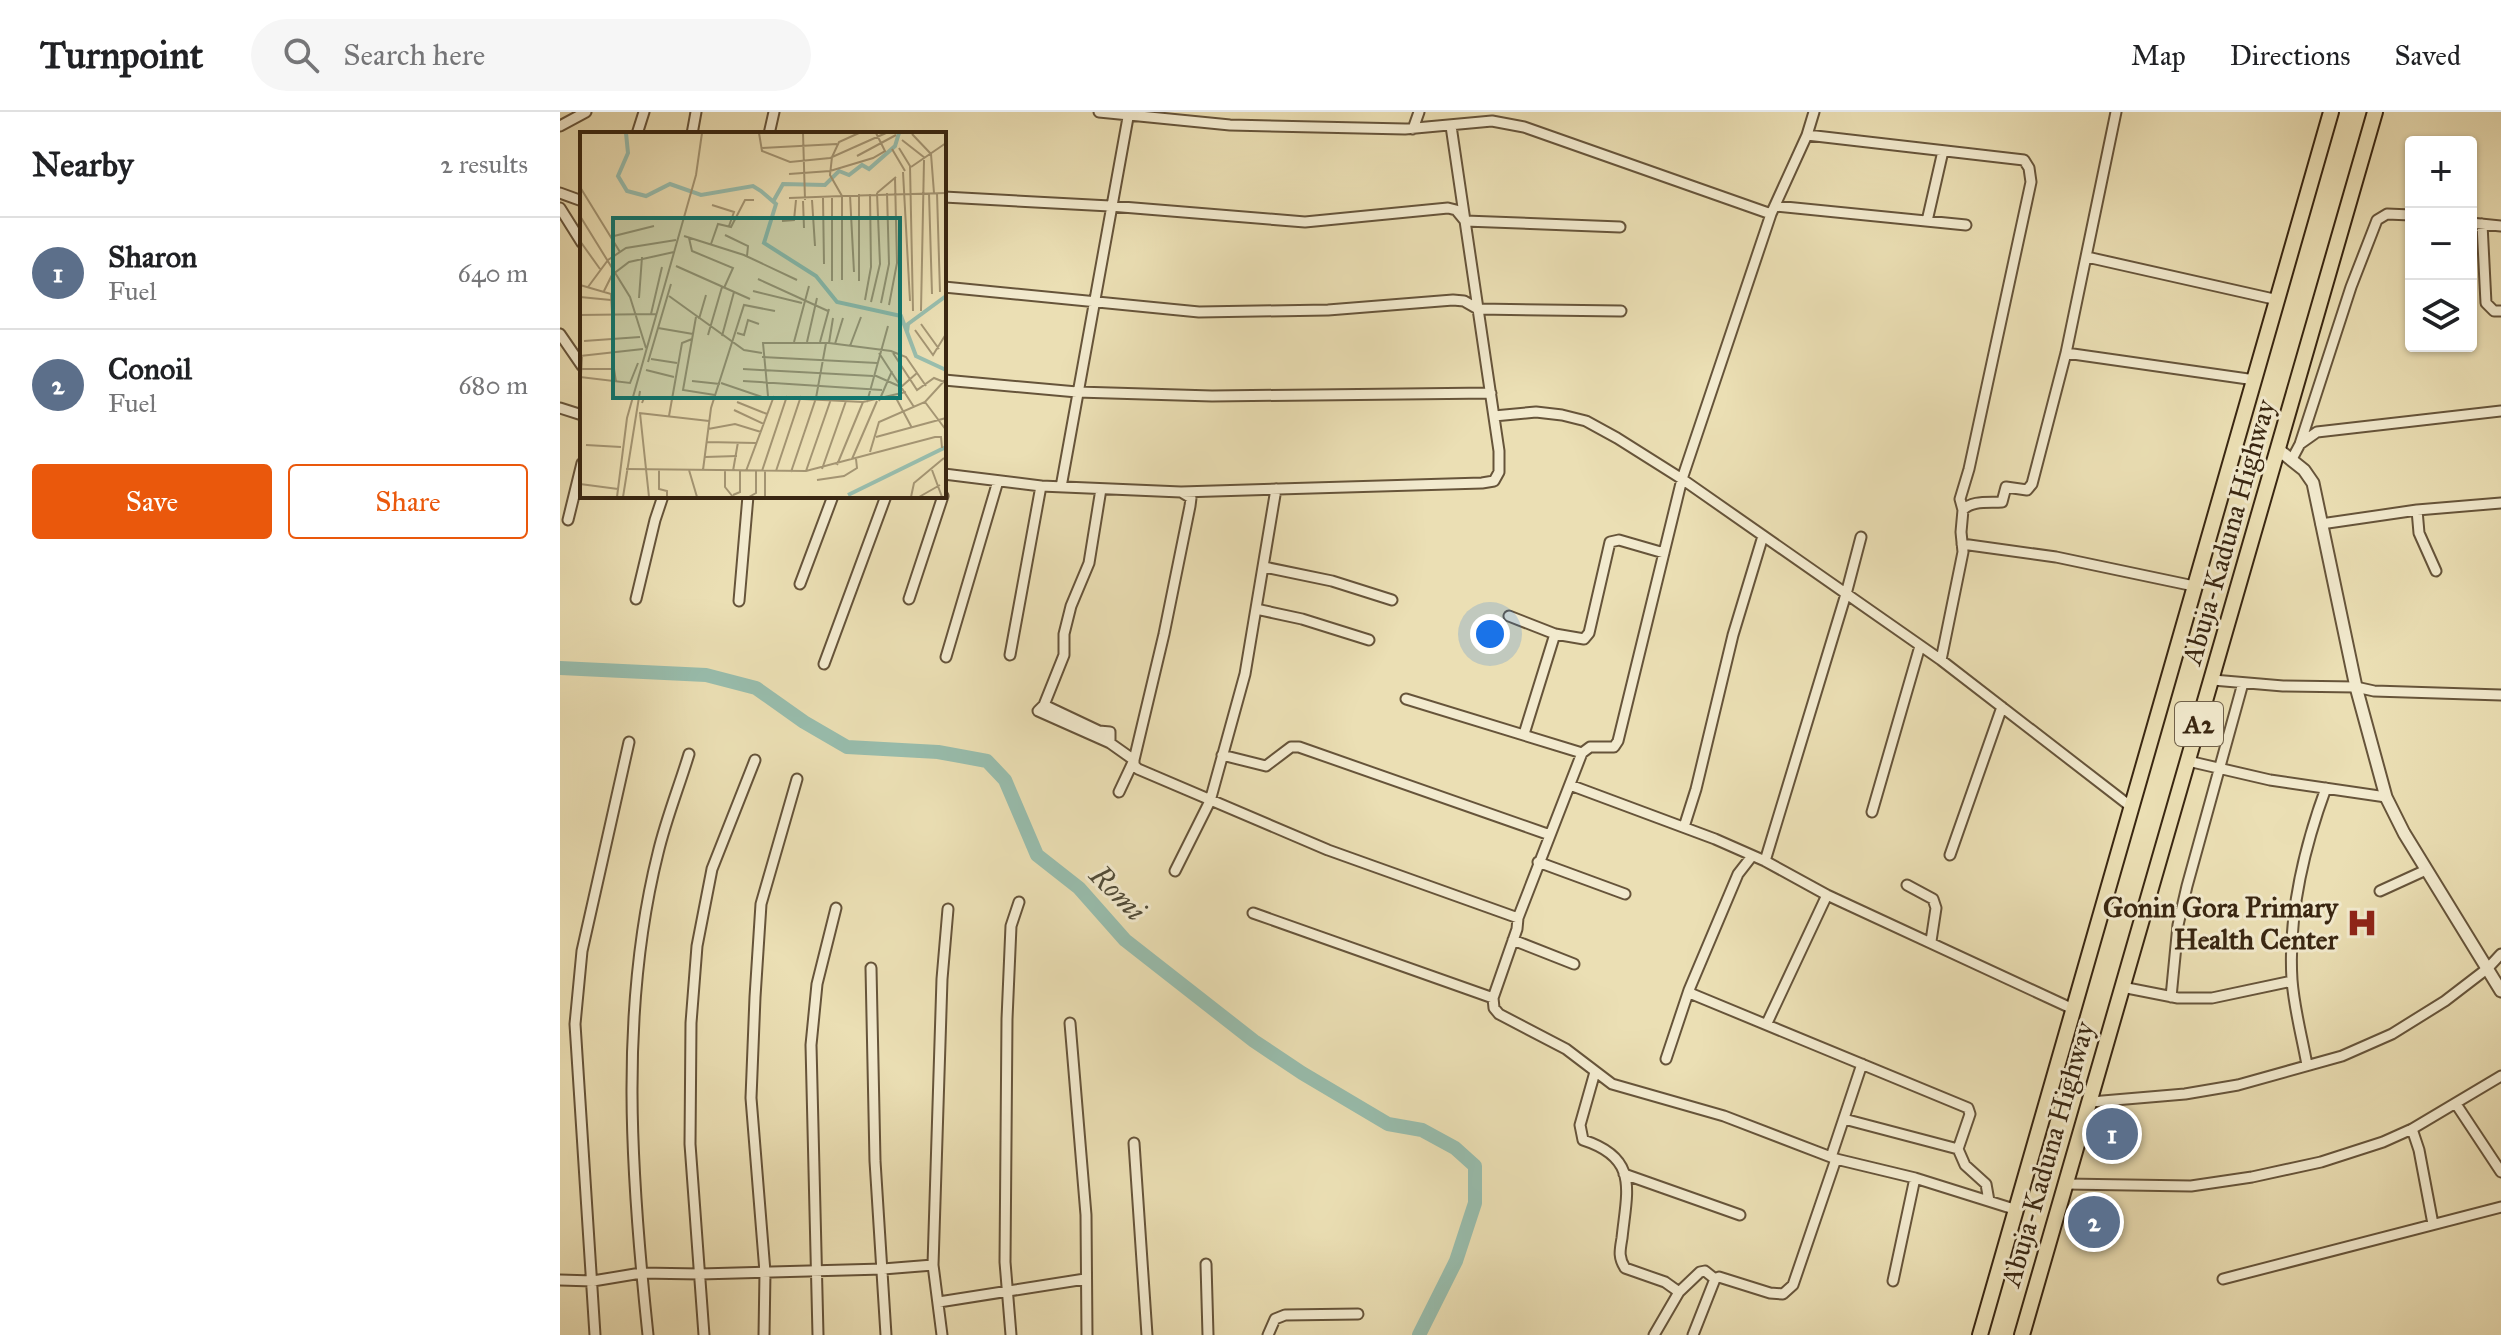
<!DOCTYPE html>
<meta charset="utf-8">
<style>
:root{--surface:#fff;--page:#f6f6f6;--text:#202124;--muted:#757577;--line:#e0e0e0;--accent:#ea580c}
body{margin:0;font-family:"IM FELL Great Primer",serif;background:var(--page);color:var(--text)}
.controls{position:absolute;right:24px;top:24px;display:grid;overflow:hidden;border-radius:8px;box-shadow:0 2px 6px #0004}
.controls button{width:72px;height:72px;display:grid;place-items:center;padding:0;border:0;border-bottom:2px solid var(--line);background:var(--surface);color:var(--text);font:40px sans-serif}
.you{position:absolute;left:930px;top:522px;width:28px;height:28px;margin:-20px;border:6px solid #fff;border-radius:50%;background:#1a73e8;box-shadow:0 0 0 12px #1a73e833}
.badge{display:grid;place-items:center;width:52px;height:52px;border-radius:50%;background:var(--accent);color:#fff;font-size:26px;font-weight:700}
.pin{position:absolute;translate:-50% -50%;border:4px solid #fff;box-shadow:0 2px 8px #0006}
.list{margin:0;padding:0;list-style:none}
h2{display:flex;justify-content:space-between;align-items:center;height:104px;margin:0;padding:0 32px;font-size:34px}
h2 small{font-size:26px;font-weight:400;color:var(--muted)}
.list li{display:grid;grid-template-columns:52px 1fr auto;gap:24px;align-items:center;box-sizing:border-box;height:112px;padding:0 32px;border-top:2px solid var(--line)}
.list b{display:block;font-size:30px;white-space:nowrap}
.list p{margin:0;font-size:26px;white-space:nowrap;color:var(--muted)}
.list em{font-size:26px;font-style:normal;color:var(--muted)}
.actions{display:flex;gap:16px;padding:24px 32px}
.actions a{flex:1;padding:18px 0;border:2px solid var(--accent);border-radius:8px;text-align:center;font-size:28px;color:var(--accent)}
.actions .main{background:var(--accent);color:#fff}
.icon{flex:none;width:44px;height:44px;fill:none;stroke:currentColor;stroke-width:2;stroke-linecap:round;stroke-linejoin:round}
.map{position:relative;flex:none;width:1941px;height:1223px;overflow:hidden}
header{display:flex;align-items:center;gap:48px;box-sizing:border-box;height:112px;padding:0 40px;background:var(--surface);border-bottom:2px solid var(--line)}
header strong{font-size:38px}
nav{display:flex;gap:44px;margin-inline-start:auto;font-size:28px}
.search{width:560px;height:72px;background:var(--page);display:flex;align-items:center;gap:20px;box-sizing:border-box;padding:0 28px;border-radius:44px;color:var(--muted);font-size:30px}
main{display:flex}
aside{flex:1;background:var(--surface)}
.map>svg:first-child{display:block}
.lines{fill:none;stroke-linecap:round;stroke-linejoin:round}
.river{stroke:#98bdad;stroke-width:14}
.minor-casing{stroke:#66543a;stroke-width:13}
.tertiary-casing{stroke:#66543a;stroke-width:15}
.trunk-casing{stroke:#392611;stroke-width:18}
.minor{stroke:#f2eace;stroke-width:9}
.tertiary{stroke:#f2eace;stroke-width:11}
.trunk{stroke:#ebdfb4;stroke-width:14}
.labels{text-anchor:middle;stroke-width:6;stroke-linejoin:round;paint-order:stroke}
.shield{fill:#f2eace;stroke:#70614a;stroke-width:2}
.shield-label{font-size:26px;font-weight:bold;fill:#392611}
.street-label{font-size:28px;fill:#392611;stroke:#f2eace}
.poi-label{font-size:28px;font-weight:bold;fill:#392611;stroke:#f2eace;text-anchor:end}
.water-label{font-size:30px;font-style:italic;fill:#514c38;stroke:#f2eace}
.inset-river{fill:none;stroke:#98bdad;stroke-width:4}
.inset-road{fill:none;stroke:#a49573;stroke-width:2}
.view{fill:#0f766e;fill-opacity:0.15;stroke:#0f766e;stroke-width:4}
.inset-edge{fill:none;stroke:#392611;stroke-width:4}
</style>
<header>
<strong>Turnpoint</strong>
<div class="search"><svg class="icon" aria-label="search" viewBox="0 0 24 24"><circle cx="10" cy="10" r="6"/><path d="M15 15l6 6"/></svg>Search here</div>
<nav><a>Map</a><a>Directions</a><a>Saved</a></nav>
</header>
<main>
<aside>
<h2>Nearby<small>2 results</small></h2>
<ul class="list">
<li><span class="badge" style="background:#5c6f8a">1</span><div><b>Sharon</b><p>Fuel</p></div><em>640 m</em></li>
<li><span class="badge" style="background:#5c6f8a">2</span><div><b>Conoil</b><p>Fuel</p></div><em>680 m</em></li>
</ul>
<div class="actions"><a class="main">Save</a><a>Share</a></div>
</aside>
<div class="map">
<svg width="1941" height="1223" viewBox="0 0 1941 1223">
<rect width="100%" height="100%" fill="#ebdfb4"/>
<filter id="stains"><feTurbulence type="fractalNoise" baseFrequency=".0025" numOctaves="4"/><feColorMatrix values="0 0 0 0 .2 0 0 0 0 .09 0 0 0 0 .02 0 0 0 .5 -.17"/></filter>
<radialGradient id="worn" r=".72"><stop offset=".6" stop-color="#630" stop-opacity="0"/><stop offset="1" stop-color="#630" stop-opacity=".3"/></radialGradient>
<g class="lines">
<path class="river" d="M0,556L146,563L196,576L244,610L287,635L378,640L427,649L445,668L477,743L519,776L565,828L694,929L742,961L828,1012L862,1018L895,1036L915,1054V1091L896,1149L859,1223"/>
<defs>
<path id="minor" d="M539,0L670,13L845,17L932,9L964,15L1211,102
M1254,0L1247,23L1211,102L1122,367L1058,629L1054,635H1030L1022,641L958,806L957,817L933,886L934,896L939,902L1006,937L1052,972L1164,1004L1276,1047L1355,1066L1457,1098
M0,14L26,0
M853,17L859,0
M77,22L84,0
M132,22L136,0
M209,22L214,0
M1247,23L1464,48L1469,56L1471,70L1409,357L1400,387L1403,398L1401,420L1403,440L1381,548
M0,81L22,89
M384,85L550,94L745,110L888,96L896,98L905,109L1060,115
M1215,94L1406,113
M0,96L22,131
M1367,109L1383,39
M1911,111L1941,114
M1922,112L1926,191L1934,199H1941
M1527,145L1718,188
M384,175L639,200L768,198L893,188L904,189L918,197L1061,199
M0,222L22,254
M1506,241L1695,268
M384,268L517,280L652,284L931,281
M0,296L22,303
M934,304L976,300L1002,303L1026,309L1057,326L1122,367L1381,548L1570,694
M1740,332L1757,320L1941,299
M1732,347L1740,332L1791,175L1817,108L1827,102L1851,103
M384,362L481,374L621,380L922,371L934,369L939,360V339L891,14
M501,375L569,0
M541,377L529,451L511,494L504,522V543L484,593L478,599L550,631
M1403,398C1412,388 1429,391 1442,390L1446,375L1467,378L1472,372L1506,241L1556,0
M1857,398L1859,421L1876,459
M8,408L22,351
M1761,412L1857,398L1941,391
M1402,432L1496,445L1634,474
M704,455L772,469L832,488
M240,472L273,384
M76,487L95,408L103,384
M349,487L383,384
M179,489L188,384
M696,497L742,507L809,528
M949,504L995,522L1024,527L1029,521L1050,430L1059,428L1104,441
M450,543L481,374
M386,545L438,369
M264,552L326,384
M1653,568L1723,574L1796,575L1814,579L1941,583
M846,587L1022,641
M484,593L539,619L550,620V631L574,648V653L578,657L768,738L958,806
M964,622L995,522
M662,643L706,654L731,635H739L990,723
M1628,649L1710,668L1826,685
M1010,673L1155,727L1205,749L1267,783L1513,897
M559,680L574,648L604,522L630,394L631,386L621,380
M1312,700L1360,534
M1124,715L1136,677L1173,523L1203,424
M1390,743L1442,595
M1192,744L1178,762L1129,878L1132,882L1408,996L1410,1002L1398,1037L1405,1053L1426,1072L1429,1089
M1205,749L1286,482L1301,425
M978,750L1065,782
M615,759L650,689L685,562L716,377
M1347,773L1373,787L1376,796L1371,829
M1820,779L1866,758
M693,801L933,886
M953,828L1014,852
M311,856L315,1049L326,1223
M1562,875L1618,886H1652L1732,869
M1611,885L1618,813L1627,774L1683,571
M510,911L526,1103L527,1223
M1207,911L1267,783
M1106,947L1129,878
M1747,953C1742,925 1734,896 1732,868C1728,803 1744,736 1766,676
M1035,960L1020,1013L1023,1028C1079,1046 1067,1078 1062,1126C1060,1138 1058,1145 1065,1156L1105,1170L1119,1180
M1531,990L1625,982L1678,973L1782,944L1832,922L1885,889L1928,856L1941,842
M1896,992L1941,1060
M1284,1007L1398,1037
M1852,1017L1859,1038L1873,1112
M574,1031L587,1223
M1271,1045L1302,952
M1064,1062L1180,1103
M1506,1072L1631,1074L1692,1065L1761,1050L1823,1030L1852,1017L1941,964
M646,1152L648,1223
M1663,1167L1941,1095
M0,1168L33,1169L81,1161L140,1162L323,1157L373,1153
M1333,1169L1355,1066
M379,1190L525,1167
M35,1223L15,912L22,839L69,630
M88,1223C71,1064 59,897 98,741C106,707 119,675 129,642
M144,1223L130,1032L131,911L137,834L152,757L195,648
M204,1223L205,1160L191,986L195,885L201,792L237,667
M258,1223L251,933L257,872L276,796
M382,1223L373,1153L382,867L388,797
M451,1223L445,1150L447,907L451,814L459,790
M708,1223L715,1207L725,1203L798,1202
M1094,1223L1119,1180L1140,1160L1145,1159L1155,1167L1159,1165L1210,1181L1223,1182L1233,1173L1276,1047
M1133,1223L1155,1167"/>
<path id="tertiary" d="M1719,338L1744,358L1753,371L1796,575L1826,685L1844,721L1941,879"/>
<path id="trunk" d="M1420,1223L1771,0
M1462,1223L1815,0"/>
</defs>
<use href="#minor" class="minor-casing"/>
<use href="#tertiary" class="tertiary-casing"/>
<use href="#trunk" class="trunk-casing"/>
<use href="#minor" class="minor"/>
<use href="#tertiary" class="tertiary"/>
<use href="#trunk" class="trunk"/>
</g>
<defs>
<symbol id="hospital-bare" viewBox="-9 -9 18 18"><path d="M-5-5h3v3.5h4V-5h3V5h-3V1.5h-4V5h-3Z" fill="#8f2418" stroke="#f2eace" stroke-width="2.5" paint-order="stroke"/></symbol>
</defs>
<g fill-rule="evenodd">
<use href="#hospital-bare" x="1780" y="789" width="44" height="44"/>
</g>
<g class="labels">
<rect class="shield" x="1615" y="590" width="48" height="44" rx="6"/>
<g class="shield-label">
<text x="1639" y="621">A2</text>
</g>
<g class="street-label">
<text transform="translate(1668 420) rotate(-74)" y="10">Abuja-Kaduna Highway</text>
<text transform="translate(1487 1042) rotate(-74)" y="10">Abuja-Kaduna Highway</text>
</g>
<g class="poi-label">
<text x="1778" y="805">Gonin Gora Primary<tspan x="1778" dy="32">Health Center</tspan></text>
</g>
<g class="water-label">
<text transform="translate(558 781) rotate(45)" y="10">Romi</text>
</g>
</g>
<g transform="translate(20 20)">
<rect width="366" height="366" fill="#ebdfb4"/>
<path class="inset-river" d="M46,1L48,21L38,44L47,59L66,64L90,52L121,63L173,54L181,59L196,72L184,111L236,144L257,170L321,184L336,224L366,238M194,68L203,52L245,53L259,39L269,43L282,33L289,37L315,14L319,1M327,200L328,192L366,164M268,363L366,315"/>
<path class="inset-road" d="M179,1L182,19L210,30L250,26L306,1M210,1H237M223,1L225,68M279,1L259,10L252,25L250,43L262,64L366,61M332,2L351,22L354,61M322,8L345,26M181,16L257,12M319,16L330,34L333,179M312,17L325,39M277,24L316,3M331,35L366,11M323,40L330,169M209,42L250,39L293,26L305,19L296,1M0,55L40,120M297,61L316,45M349,61L352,162M357,61L360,160M270,63L274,140M209,66L262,64V148M243,66L244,132M232,68L235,114M223,69L224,96M132,73L154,80L149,94M0,84L50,165L66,216M202,89L214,88L216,68M145,103L168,114L167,124M104,104L164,123L217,148M30,105L74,94M109,106L112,119L153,136L144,156M0,109L20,137M131,112L138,92L151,95L165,68H174M96,134L170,167M178,147L248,179M252,149V66M279,149V62M0,153L31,162L32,180M8,155L28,128L46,116L96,108M24,159L32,143L49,130L94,120M173,159L222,171M89,164L164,218L182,221M0,165L31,168M59,166L62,125M285,168L291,135L290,62M291,170L300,132L297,61M301,171L309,132L307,61M309,173L317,131L315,46M341,179L344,28M71,182L82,135M0,183L76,182M116,185L103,258L135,263M119,187L126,163M341,192L359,217M78,196L113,202M335,198L353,223L366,202M157,201L164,203L168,188L179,192M128,203L142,155M142,204L154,160M4,209L60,205M214,210L229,154M227,210L237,166M240,210L249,177M249,211L253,186M255,212L263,186M270,214L281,185M299,221L334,275M313,221L337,258L354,246L364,250M0,224L63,217M182,225L297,231M71,227L97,231M68,230L91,152M2,237H34L36,250M163,237L293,244M66,238L94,245M294,243L321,255L337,241M0,245L50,251L58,231M112,249L140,252M163,249L302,258M141,251L182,265L283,270L326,260M0,263L2,224M188,264L183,211H249L311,219L326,225L346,254M316,266L332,296M299,269L312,239M157,270L187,282M287,270L308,194M345,270L366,298M62,271L64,266L90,267M154,278L184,292M59,281L129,289M60,281L69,365M89,284L102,211L112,207M128,297L155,292L181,300M296,305L366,286M126,310L176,311M6,313L41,315M290,320L299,290L345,270L366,247M125,325L157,324M272,327L297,269M257,333L283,270M46,337L226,339L355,305H361L362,316M242,337L266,269M79,338V357L87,359V365M109,338L117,365M123,338L131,276L164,173L195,179M352,338L362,365M145,339V355L153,365M153,339L158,310M166,339L194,264M182,339L207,264M196,339L221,264M226,339L251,267M211,340L236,266L246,211M237,348L264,344L277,336L276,327M0,352L38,357M153,363L160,360V339M37,365L47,286L116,43L122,1M43,365L60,259M169,365L176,361V339M185,365V339M331,365L334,351L364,326M339,365L360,353"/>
<path class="view" d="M33,86H320V266H33Z"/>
<rect width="366" height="366" class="inset-edge"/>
</g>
<rect width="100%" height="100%" filter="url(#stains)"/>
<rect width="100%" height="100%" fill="url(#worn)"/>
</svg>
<div class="controls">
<button>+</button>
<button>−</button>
<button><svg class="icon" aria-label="layers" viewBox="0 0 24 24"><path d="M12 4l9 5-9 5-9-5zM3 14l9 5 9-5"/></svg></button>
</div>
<div class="you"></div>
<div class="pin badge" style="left:1552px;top:1022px;background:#5c6f8a">1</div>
<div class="pin badge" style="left:1534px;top:1110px;background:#5c6f8a">2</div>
</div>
</main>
